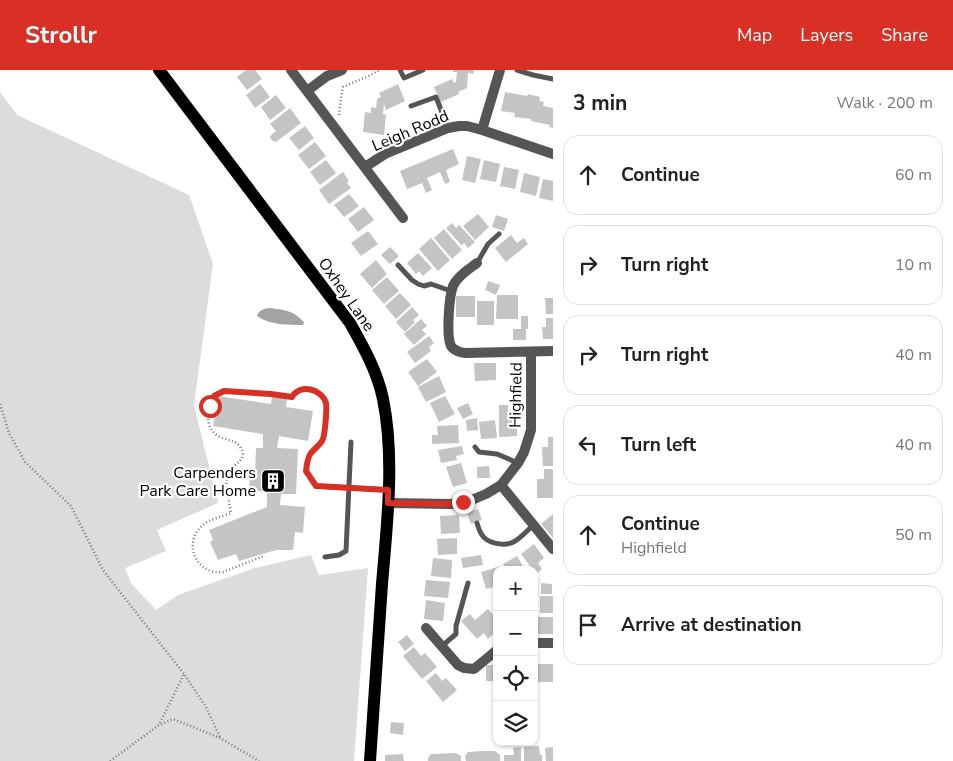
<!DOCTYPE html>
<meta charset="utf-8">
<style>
:root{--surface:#fff;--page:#f2f2f2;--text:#222;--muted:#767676;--line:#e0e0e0;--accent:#d93025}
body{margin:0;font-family:"Nunito Sans",sans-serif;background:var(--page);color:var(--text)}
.controls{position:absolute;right:15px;bottom:15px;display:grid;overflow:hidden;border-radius:10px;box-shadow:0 1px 4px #0004}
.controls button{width:45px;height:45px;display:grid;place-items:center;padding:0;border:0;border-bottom:1px solid var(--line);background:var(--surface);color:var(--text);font:25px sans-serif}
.stop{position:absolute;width:15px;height:15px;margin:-11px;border:4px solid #d93025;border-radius:50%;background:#fff}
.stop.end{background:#d93025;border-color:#fff;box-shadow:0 1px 5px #0008}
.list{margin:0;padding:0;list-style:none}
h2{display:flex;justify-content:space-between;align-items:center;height:65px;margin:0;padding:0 20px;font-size:21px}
h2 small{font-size:16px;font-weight:400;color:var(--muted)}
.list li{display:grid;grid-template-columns:32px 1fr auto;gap:15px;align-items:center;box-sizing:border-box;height:80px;margin:0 10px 10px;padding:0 10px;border:1px solid var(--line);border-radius:15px}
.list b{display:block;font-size:19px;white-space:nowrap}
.list p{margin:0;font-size:16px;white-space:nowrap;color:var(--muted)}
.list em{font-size:16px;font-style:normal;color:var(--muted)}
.icon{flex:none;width:28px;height:28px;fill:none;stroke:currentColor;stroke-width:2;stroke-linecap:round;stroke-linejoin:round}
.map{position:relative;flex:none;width:553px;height:691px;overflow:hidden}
header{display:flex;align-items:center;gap:30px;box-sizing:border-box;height:70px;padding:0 25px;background:var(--accent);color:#fff}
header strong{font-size:24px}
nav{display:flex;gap:28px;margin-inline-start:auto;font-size:18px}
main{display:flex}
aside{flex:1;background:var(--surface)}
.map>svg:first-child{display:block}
.green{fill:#dcdcdc}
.water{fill:#a3a3a3}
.building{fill:#c4c4c4}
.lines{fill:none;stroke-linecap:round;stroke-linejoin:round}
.path{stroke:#777;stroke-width:2.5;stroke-dasharray:1 2.5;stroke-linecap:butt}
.service{stroke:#555;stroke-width:5}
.minor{stroke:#555;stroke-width:10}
.primary{stroke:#000;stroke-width:12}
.route{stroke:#d93025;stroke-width:6}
.labels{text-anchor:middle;stroke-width:4.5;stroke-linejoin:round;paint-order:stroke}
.street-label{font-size:16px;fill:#000;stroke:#fff}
.poi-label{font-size:16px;fill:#000;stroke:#fff;text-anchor:end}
</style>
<header>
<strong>Strollr</strong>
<nav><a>Map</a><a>Layers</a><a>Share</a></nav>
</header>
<main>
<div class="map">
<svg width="553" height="691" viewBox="0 0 553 691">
<rect width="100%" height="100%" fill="#fff"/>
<path class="green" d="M0,22L17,45L189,125L213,194L194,335L218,433L157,460L166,481L125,498L131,513L156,540L178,525L255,498L311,485L319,505L368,498L354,691H0Z"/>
<path class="water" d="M269,238C286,240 292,240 304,252L303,255C289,255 269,255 257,246C259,240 263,239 269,238Z"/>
<path class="building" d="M246,0H255L262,9L247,20L237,7Z
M453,0H474L473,4L468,3L467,18L458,22L459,24L441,32L434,17L452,9L454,13L456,12L457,2H453Z
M260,14L270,27L255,38L246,25Z
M398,14L405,31L386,40L384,34L383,44L386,45L384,65L363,62L365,42L371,43V37L376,38L377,29L381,27L379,23Z
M505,22L527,26L528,24L540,27L539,31L544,32L543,36L553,38V58L549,57L550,55L531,51V49L514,47L515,43L501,41Z
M276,25L286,38L270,50L261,37Z
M290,38L301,53L276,72L273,71L270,68L271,65L276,61L270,54Z
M305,56L314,68L299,80L289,68Z
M315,72L326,86L309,99L298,85Z
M453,79L459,94L446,100L450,112L445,114L440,102L427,108L432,120L426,123L422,113L407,119L400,101Z
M467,86L481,89L475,113L462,110Z
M326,90L336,103L320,115L310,102Z
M484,90L500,94L496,112L480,109Z
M504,97L519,100L515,119L500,116Z
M343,102L349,111L347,113L351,118L329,134L319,120Z
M524,103L540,107L536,126L520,122Z
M543,109L553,111V131L539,128Z
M349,124L359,136L344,147L334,135Z
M364,137L374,150L358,162L348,149Z
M478,144L489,157L475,170L463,156Z
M496,145L508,149L504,161L492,157Z
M452,153L456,158L459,155L475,172L468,178L464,173L462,176L446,158Z
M444,159L462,180L452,189L434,168Z
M368,161L378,174L361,186L351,173Z
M511,165L517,173L524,168L528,174L506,192L495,178Z
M431,168L450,190L438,201L419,179Z
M390,177L399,186L390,194L381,185Z
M418,183L432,198L423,206L419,201L416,204L407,193Z
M376,190L387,204L372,218L360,204Z
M387,207L399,221L384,234L372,220Z
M488,211L500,215L496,225L485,220Z
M400,223L411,235L396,249L385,236Z
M497,225H518V249H496Z
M456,226H475V247H456Z
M545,228H553V244H546Z
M477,231H494V255H477Z
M412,237L419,245L413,250L415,252L405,262L396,252Z
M521,246H528V259H526V270H513V259H521Z
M546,248H553V269H543L542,257H546Z
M421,249L427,256L422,260L426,264L414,275L404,264Z
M429,266L434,273L429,277L431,281L415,293L407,282Z
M427,289L437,302L418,316L408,302Z
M474,293H496V310L475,311Z
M439,306L446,322L426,332L418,317Z
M218,326L271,334L272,326L287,329L286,337L313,341L308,371L279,366L277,378L298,379L296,424H281L280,435L305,437L303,463L295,462L293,480H276L239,491L236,484L218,490L210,472L213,470L209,460L267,437V422L249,420L250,406H255L256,378H263V364L213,356Z
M445,326L455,344L439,352L430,333Z
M468,333L473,344L463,349L457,338Z
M499,335H508V345H517V366L499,367Z
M477,348L478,360L467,361L466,350Z
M495,350L497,368L481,369L479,352Z
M458,355L459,373L432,374V365H438L437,356Z
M548,367H553V396H543L542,377H548Z
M462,376L464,384L456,386L457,390L441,393L438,380Z
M461,393L467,413L453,417L446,397Z
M489,396L490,408H477V397Z
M544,399H553V428H537V409H544Z
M478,439L482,450L471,454L467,443Z
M553,444V468L541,454Z
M459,445L460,463L441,464L440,446Z
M457,468V484L438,485L437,469Z
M534,474L544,488L538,493L542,499L536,504L534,500H533L521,484Z
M481,485L483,495L463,498L461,488Z
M517,486L525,500H506L503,494Z
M433,488L452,490L451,508L431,506Z
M501,496L502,500H497V516L486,519L481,502Z
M426,510L450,512L448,528L424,526Z
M541,513L552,514V524H541Z
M540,526H553V543H540Z
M426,530L445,533L443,551L424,549Z
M488,539L497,549V561L488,569L484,563L477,569L461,551L470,544L475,550Z
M534,547H553V564H534Z
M407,565L414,574L405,581L398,572Z
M414,577L421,586L425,583L437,597L422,609L403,586Z
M538,594H553V612H538Z
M486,595H497V611H486Z
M436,603L442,611L446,608L457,620L443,632L426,611Z
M391,652L404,653L403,665L390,663Z
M539,676L540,685H542V691H524V677Z
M521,677V691H504V685H514L513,678Z
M553,677V691H546L545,678Z
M483,681H495L500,685V691H466L465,686L468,682Z
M456,683L461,686V691H428V688L431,684Z
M403,684L404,691H385V685Z"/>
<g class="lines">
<path class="path" d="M339,45L341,28L343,17L371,5L379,0
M0,334L9,363L25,392L71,436L103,500L184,604
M249,421L228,427C225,415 225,406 234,396C239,392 242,390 243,383C238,368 229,372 218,366C203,356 208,339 214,326L224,321L271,324L292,327C300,313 321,319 326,333C327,339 325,367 322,371C319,376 314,379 311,383C307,388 307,395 306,401L311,409
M228,427L231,443C222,447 208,449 202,456C182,474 197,505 223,502L264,486
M160,653L184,604L206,637L220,667
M110,691L159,655L173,649L220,668L259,691"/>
<path class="service" d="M400,0L404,8L423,0
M517,0L533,5L553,9
M411,36L436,27L448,58
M477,193L488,174L499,164
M398,195L412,210L418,214L424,216L431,214L451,221
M475,377L479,382L497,384L518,393
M316,416L388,420
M477,453C478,457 480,462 482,465C487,473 502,476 511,473C518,471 528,460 533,455
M325,487L339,485L346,481L351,372
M442,576L456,564V556L468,513"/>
<path class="minor" d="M291,0L403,148
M307,21L327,6L342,0
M482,60L500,0
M365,97L385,84L448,58L459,56H467L482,60L553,84
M477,193C469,199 459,205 454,214C449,223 446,266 451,276C454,281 460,282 465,283L553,281
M501,415L553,479
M388,433L451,434L474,429L486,424L501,415L518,393L524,382L531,360V282
M426,558L458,595L464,598L474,599L497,580
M534,573H553"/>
<path class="primary" d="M159,0L350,253C364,278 377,301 383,329C395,388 387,454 382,514C378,573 374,632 370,691"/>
</g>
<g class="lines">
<path class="route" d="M210,336L214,326L224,321L271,324L292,327C300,313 322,319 326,333C327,339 325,367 322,371C319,376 314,379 311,383C307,388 307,395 306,401L316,416L388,420V433L450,434L463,432"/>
</g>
<defs>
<symbol id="building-square" viewBox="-11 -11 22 22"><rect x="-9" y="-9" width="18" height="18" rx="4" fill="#000" stroke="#fff"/><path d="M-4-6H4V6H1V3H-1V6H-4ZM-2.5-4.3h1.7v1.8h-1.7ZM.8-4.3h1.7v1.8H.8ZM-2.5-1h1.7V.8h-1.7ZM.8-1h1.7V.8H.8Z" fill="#fff"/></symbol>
</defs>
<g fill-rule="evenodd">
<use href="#building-square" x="259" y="397" width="28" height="28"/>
</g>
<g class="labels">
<g class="street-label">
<text transform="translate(410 60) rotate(-23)" y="6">Leigh Rodd</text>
<text transform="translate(347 224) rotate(55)" y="6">Oxhey Lane</text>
<text transform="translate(515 325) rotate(-89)" y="6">Highfield</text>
</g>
<g class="poi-label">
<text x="256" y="408">Carpenders<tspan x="256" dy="18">Park Care Home</tspan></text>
</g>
</g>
</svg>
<div class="controls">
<button>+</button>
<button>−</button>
<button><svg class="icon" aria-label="locate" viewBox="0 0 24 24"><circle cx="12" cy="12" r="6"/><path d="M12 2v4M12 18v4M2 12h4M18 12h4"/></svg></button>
<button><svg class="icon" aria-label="layers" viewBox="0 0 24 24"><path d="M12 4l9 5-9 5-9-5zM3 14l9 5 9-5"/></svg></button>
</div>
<div class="stop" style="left:210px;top:336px"></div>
<div class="stop end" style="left:463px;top:432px"></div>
</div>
<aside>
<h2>3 min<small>Walk · 200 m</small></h2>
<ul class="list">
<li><svg class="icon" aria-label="ahead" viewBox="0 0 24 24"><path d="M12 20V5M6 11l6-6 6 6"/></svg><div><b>Continue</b></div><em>60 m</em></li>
<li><svg class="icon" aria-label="right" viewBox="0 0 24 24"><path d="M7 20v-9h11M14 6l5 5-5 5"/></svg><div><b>Turn right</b></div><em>10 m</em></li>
<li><svg class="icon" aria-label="right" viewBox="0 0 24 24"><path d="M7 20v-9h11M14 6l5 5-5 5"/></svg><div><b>Turn right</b></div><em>40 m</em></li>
<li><svg class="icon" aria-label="left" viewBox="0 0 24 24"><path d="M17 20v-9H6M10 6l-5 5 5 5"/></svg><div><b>Turn left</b></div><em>40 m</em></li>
<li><svg class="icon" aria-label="ahead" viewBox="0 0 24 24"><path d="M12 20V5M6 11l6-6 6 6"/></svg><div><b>Continue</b><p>Highfield</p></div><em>50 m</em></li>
<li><svg class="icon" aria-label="arrive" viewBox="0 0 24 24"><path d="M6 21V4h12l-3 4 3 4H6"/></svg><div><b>Arrive at destination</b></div></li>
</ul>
</aside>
</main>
